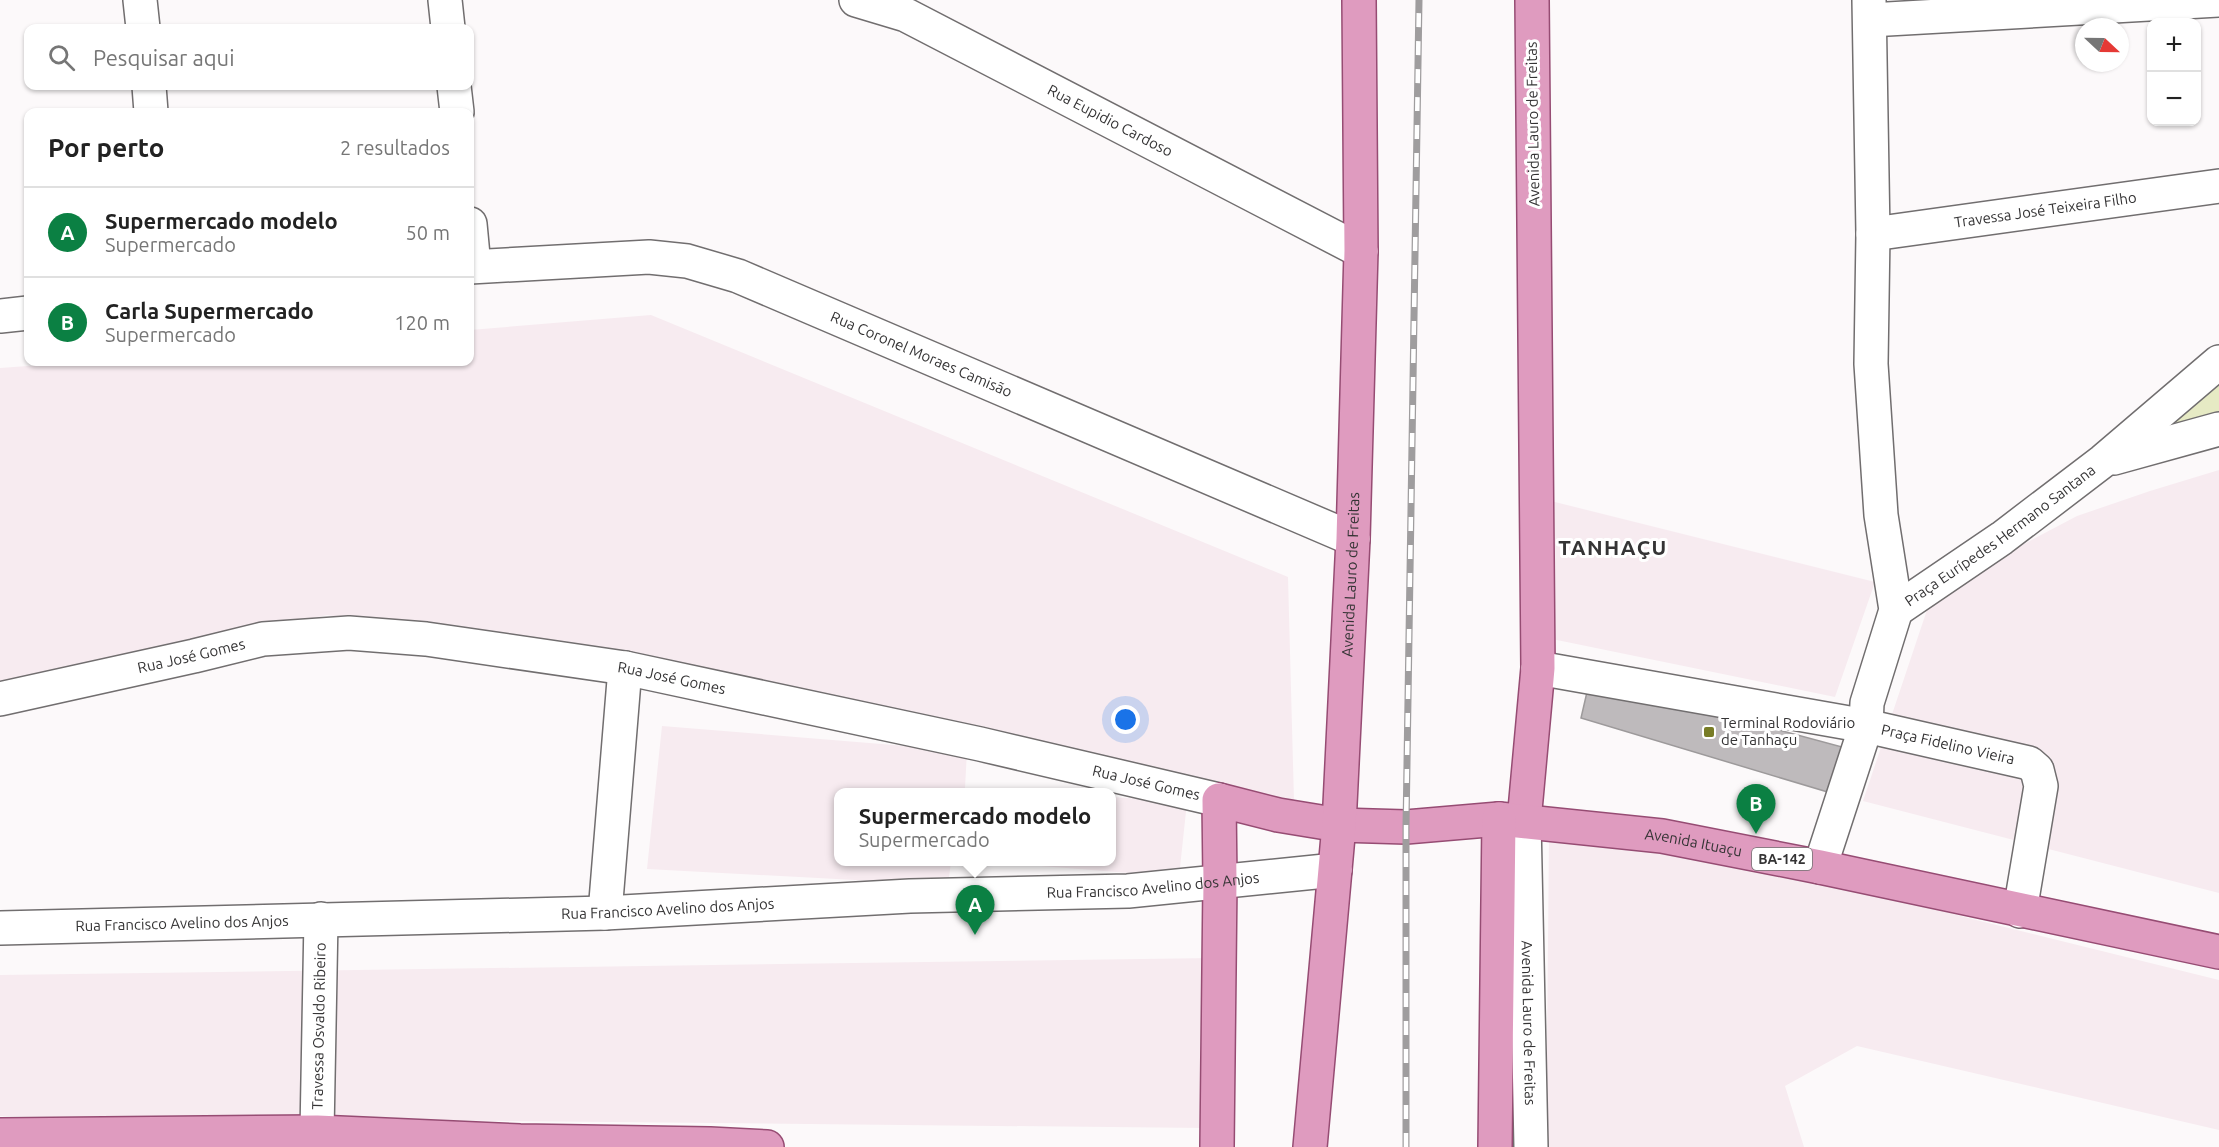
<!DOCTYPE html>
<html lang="pt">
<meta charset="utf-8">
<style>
:root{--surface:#fff;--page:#f6f6f6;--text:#222;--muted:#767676;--line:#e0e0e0;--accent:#0b8043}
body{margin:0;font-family:Ubuntu,sans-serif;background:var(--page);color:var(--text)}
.controls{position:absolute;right:18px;top:18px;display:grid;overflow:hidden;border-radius:12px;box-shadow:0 2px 4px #0004}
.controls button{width:54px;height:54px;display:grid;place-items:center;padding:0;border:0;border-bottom:2px solid var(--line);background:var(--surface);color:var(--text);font:30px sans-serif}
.compass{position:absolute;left:2075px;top:18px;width:54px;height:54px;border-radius:50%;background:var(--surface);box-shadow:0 2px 4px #0004;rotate:112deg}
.you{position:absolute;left:1126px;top:720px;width:21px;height:21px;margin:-15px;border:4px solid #fff;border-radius:50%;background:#1a73e8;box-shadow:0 0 0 9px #1a73e833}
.badge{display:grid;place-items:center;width:39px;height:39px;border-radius:50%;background:var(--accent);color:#fff;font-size:20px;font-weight:700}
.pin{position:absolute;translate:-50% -50px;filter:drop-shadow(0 2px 3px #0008)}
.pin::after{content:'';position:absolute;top:32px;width:21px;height:18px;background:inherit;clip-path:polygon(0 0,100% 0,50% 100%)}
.popup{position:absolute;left:834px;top:788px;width:282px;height:78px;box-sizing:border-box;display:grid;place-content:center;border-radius:12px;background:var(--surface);filter:drop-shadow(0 2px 4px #0005);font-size:20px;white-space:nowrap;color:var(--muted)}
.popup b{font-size:22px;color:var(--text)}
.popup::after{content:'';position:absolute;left:50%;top:100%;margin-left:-12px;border:12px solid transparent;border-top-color:var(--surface)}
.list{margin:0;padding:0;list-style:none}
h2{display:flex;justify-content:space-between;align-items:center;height:78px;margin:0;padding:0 24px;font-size:26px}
h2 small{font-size:20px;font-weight:400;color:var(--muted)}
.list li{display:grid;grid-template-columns:39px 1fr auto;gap:18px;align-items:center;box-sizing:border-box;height:90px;padding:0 24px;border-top:2px solid var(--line)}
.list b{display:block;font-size:22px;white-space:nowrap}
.list p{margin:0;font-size:20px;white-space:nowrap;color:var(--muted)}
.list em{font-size:20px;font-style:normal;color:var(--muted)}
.icon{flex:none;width:33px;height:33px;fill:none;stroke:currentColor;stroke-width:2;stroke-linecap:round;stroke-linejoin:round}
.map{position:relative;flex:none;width:2219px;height:1147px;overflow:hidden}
.search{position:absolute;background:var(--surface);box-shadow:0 2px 4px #0004;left:24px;top:24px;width:450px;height:66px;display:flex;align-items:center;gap:15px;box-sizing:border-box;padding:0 21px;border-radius:12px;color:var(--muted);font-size:22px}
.panel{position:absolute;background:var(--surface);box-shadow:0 2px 4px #0004;left:24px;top:108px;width:450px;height:258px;border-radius:12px}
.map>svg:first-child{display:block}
.built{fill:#f7ebf0}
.green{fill:#e6eac4}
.building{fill:#bebabc;stroke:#9d9a9b;stroke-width:1.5}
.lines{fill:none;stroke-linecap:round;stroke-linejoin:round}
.minor-casing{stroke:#716e6f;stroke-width:36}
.major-casing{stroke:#964c73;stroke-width:36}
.minor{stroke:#fff;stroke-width:33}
.major{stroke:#df9bbf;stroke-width:33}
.rail-casing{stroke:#9f9d9e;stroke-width:7}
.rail{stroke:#fff;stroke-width:4.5;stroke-dasharray:14;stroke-linecap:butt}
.poi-dot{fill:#787c26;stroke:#fff;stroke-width:2}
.labels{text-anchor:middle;stroke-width:6;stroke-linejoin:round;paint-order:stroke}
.shield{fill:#fff;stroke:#727172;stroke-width:1.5}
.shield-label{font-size:14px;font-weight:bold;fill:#353435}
.street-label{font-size:15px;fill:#353435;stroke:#fff}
.poi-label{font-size:15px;fill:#353435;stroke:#fff;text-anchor:start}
.district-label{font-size:21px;font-weight:bold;letter-spacing:1.5px;fill:#353435;stroke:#fff}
</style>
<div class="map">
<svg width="2219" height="1147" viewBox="0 0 2219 1147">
<rect width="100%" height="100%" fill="#fcf9fa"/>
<path class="built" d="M651,315L1288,577L1294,801L327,615L0,688V368L83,362H470V330Z
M2219,470V893L1863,801L1933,592L2077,516L2150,491Z
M1543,499L1875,582L1835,697L1552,639Z
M662,726L967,751L965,788L1035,792H838V862H951L948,885L647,869Z
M1112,797L1187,802L1179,877L990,862H1112Z
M1549,838L1733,853L1968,918L2219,980V1130L1857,1046L1785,1086L1804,1147H1546Z
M1213,958L1205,1128L0,1116V975Z"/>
<path class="green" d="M2219,385V415L2162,430Z"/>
<path class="building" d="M1590,679L1842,747L1831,793L1581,718Z"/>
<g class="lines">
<defs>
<g id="minor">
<path d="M140,0L143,28"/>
<path d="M445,0L448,28"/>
<path id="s1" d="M856,0L906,15L1361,251"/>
<path d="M1870,20L2219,0"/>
<path d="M149,86L151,112"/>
<path d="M454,86L457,112"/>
<path d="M470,224L474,266"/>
<path id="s2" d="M1873,234L2219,186"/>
<path id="s3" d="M470,267L649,257L687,261L738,276L1353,539"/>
<path d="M0,316L28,313"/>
<path d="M2114,458L2219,429"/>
<path id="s4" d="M1896,610L2002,538L2103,461L2219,362"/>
<path id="s5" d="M1538,668L1866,726L2029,763L2037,770L2041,786L2020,911"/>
<path id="s6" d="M0,699L194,656L263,639L349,633L426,639L625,668L980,744L1219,800"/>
<path id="s7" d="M1524,821L1531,1147"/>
<path d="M1820,867L1866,726L1867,703L1896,610L1881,515L1871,364L1873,234L1869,0"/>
<path d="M605,913L625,668"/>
<path id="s8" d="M0,928L605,913L910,896L1128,891L1335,870"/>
<path id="s9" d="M317,1132L321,919"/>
</g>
<g id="major">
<path d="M1524,821L1538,668L1532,0"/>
<path d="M0,1135L317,1132L520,1141L710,1144L767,1147"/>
<path id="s10" d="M1217,1147L1220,881L1219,800L1278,815L1339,825L1406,827L1499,819L1662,836L1820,867L2219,952"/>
<path id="s11" d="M1310,1147L1339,825L1353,539L1361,251L1359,0"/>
<path d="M1495,1147L1499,819"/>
</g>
</defs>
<use href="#minor" class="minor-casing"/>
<use href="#major" class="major-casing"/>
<use href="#minor" class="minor"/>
<use href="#major" class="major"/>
<defs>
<path id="rail" d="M1406,1147V827L1419,0"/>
</defs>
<use href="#rail" class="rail-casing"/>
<use href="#rail" class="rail"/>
</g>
<rect class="poi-dot" x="1703" y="726" width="12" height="12" rx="3"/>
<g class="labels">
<rect class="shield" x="1752" y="848" width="60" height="22" rx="4.5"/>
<g class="shield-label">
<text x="1782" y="864">BA-142</text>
</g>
<g class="street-label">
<text dy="5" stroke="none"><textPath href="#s1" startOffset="282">Rua Eupidio Cardoso</textPath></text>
<text transform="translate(1533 124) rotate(-91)" y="5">Avenida Lauro de Freitas</text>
<text dy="5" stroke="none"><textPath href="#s2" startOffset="174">Travessa José Teixeira Filho</textPath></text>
<text dy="5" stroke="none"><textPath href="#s3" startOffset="470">Rua Coronel Moraes Camisão</textPath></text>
<text dy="5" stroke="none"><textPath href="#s4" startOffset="128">Praça Eurípedes Hermano Santana</textPath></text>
<text dy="5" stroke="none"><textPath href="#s11" startOffset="574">Avenida Lauro de Freitas</textPath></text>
<text dy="5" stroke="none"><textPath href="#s6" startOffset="196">Rua José Gomes</textPath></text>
<text dy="5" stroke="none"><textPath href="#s6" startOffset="682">Rua José Gomes</textPath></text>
<text dy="5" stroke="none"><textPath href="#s5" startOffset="417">Praça Fidelino Vieira</textPath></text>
<text dy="5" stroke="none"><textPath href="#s6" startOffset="1168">Rua José Gomes</textPath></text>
<text dy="5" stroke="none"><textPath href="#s10" startOffset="826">Avenida Ituaçu</textPath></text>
<text dy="5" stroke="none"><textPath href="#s8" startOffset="1154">Rua Francisco Avelino dos Anjos</textPath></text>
<text dy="5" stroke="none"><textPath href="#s8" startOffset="668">Rua Francisco Avelino dos Anjos</textPath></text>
<text dy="5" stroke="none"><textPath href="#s8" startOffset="182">Rua Francisco Avelino dos Anjos</textPath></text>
<text dy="5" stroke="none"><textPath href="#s7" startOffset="202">Avenida Lauro de Freitas</textPath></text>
<text dy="5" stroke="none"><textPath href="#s9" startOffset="106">Travessa Osvaldo Ribeiro</textPath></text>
</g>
<g class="poi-label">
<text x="1721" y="728">Terminal Rodoviário<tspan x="1721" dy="17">de Tanhaçu</tspan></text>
</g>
<g class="district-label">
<text x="1613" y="555">TANHAÇU</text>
</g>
</g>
</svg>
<div class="controls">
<button>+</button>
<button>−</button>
</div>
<svg class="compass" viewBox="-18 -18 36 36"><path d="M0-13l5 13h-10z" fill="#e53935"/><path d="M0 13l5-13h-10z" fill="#767676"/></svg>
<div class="you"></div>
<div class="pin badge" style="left:975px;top:935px">A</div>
<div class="popup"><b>Supermercado modelo</b>Supermercado</div>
<div class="pin badge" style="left:1756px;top:834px">B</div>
<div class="search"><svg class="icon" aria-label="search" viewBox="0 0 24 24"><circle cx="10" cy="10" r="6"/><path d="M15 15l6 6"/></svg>Pesquisar aqui</div>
<section class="panel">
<h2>Por perto<small>2 resultados</small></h2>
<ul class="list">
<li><span class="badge">A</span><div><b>Supermercado modelo</b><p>Supermercado</p></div><em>50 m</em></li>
<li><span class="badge">B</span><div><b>Carla Supermercado</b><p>Supermercado</p></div><em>120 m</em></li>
</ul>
</section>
</div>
